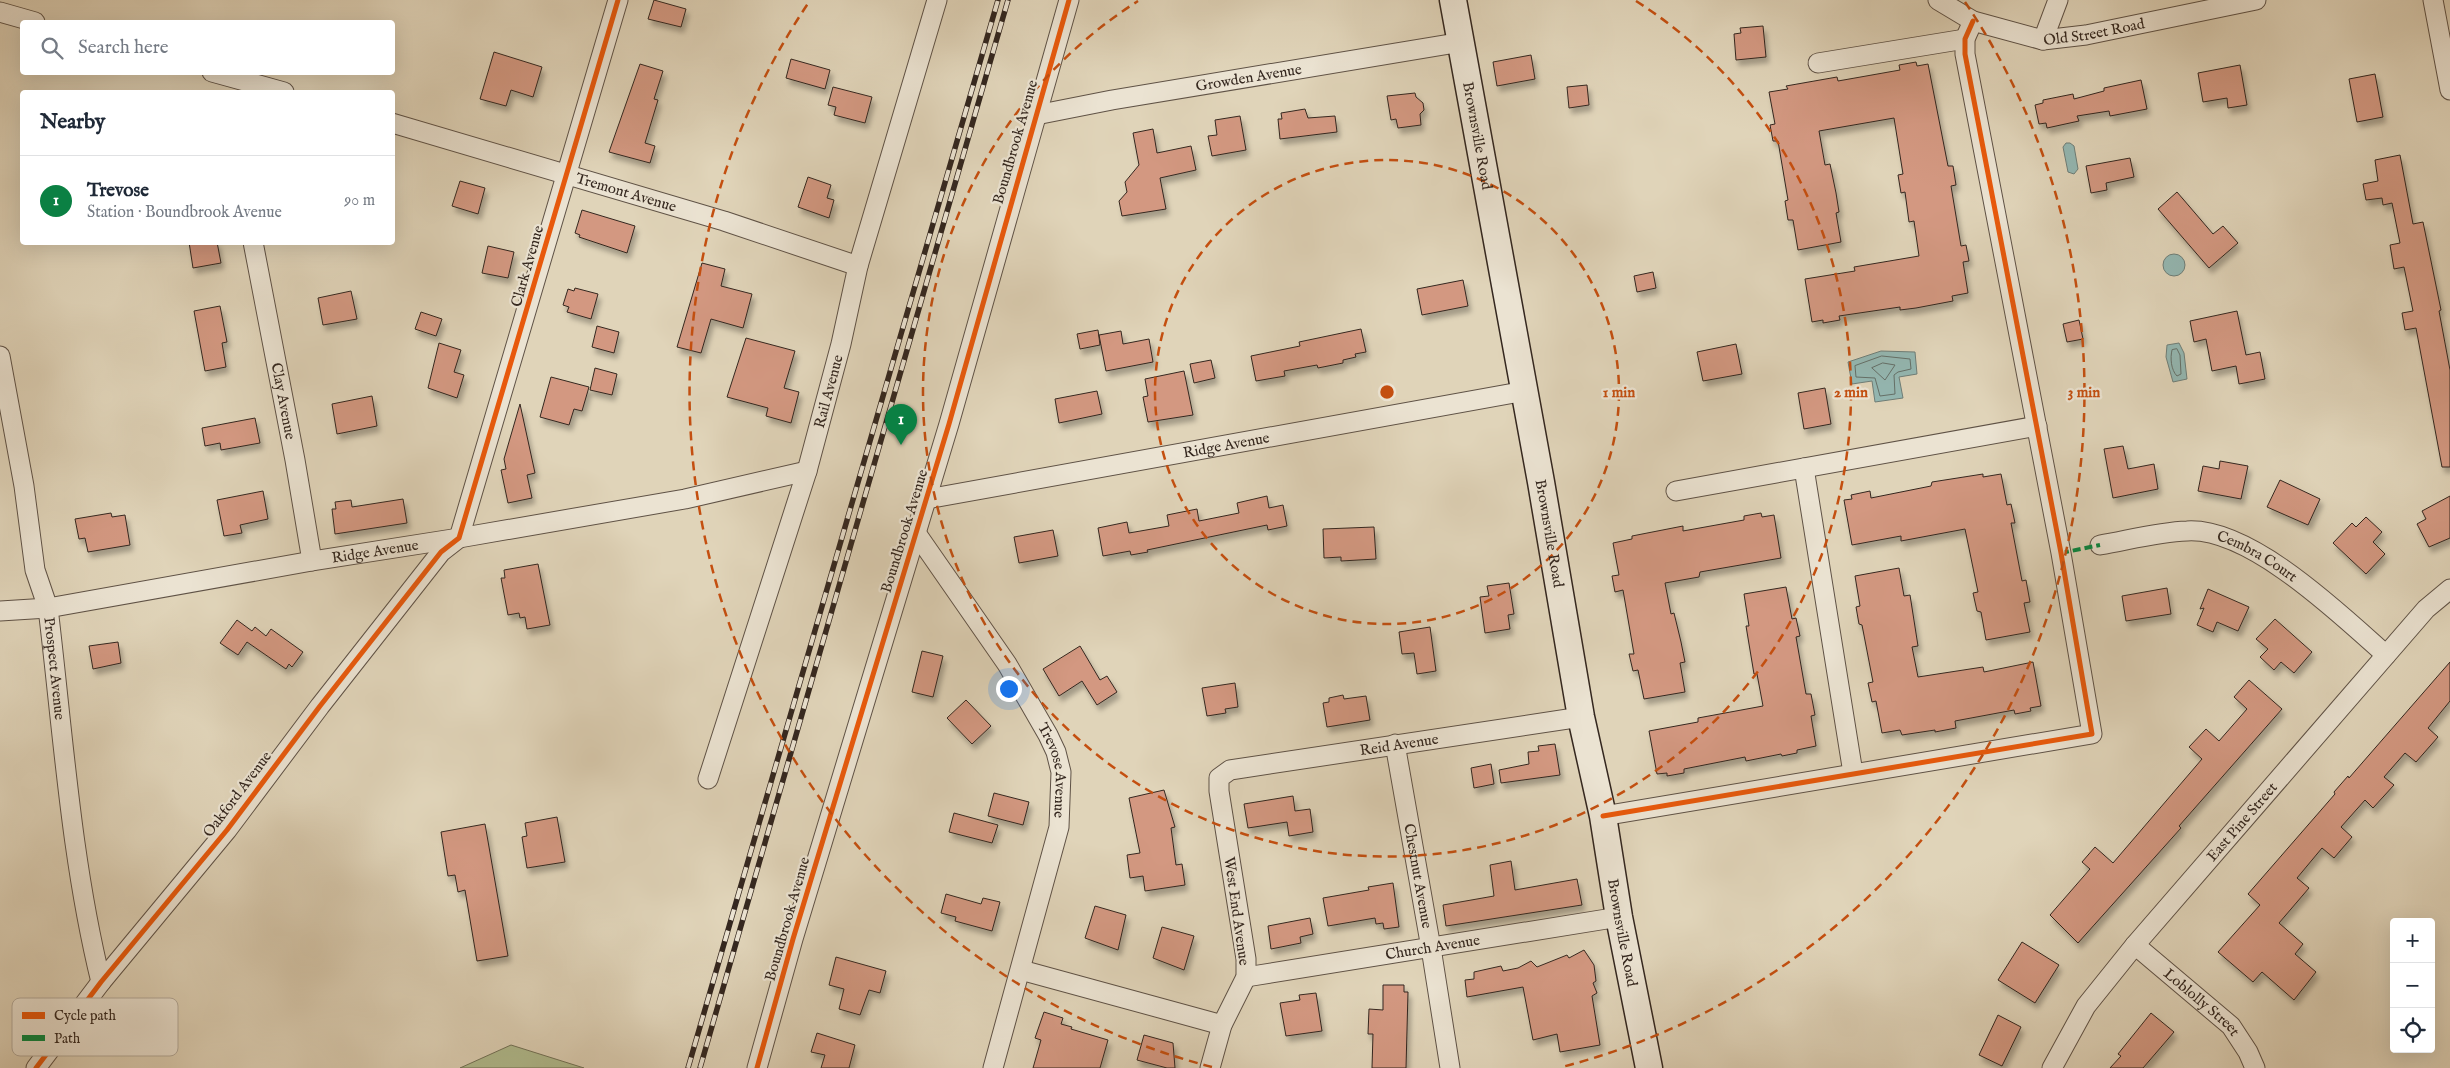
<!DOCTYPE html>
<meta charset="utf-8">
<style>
:root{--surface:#fff;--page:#f2f2f3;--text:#1f2937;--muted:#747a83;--line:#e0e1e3;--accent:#0b8043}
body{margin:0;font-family:"IM FELL English",serif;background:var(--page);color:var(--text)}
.controls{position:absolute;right:15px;bottom:15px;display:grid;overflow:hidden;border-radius:5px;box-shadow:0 5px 20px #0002}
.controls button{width:45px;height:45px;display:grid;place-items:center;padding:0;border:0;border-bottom:1px solid var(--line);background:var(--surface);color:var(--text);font:25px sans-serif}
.you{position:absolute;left:1008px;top:688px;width:18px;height:18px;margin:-12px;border:4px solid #fff;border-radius:50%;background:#1a73e8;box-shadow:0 0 0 8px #1a73e833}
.badge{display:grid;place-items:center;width:32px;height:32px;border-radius:50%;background:var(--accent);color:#fff;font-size:16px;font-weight:700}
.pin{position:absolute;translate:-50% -41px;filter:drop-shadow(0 1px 2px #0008)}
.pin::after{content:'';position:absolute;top:26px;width:18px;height:15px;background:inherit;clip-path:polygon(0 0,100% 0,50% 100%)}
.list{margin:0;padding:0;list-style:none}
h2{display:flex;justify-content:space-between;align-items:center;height:65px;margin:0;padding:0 20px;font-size:21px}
h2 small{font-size:16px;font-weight:400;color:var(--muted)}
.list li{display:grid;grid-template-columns:32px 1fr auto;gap:15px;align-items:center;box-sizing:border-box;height:90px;padding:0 20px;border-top:1px solid var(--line)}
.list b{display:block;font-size:19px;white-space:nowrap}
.list p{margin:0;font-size:16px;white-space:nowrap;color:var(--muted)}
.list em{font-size:16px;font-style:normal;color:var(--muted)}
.icon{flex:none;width:28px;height:28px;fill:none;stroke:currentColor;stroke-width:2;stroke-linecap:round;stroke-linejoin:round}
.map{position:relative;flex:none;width:2450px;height:1068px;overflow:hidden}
.search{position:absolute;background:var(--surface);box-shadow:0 5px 20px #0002;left:20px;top:20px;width:375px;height:55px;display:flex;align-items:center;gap:12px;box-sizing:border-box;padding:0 18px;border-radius:5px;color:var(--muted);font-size:19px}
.panel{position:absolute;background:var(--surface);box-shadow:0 5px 20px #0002;left:20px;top:90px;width:375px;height:155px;border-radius:5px}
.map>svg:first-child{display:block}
.green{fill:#b1bd90;stroke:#727258}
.water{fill:#94b8b3;stroke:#6e7e78}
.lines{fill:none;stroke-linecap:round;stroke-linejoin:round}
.shore{stroke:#647069;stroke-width:1}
.building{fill:#d39881;stroke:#34271f;filter:url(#shadow)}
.street-casing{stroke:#5f5246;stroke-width:21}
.secondary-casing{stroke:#34271f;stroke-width:29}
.street{stroke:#ebe3d2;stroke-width:19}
.secondary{stroke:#ebe3d2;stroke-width:26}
.rail-casing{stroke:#34271f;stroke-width:5.5}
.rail{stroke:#ebe3d2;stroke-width:4;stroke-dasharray:11;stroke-linecap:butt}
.quiet{stroke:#00873e;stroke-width:4;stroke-dasharray:8 4;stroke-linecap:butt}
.cycleway-casing{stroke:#ebe3d2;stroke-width:8}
.cycleway{stroke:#e8590c;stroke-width:5}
.ring{fill:none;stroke:#c44f10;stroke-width:2.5;stroke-dasharray:9 6}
.labels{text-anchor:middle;stroke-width:4.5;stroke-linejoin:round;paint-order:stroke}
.street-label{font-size:15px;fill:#34271f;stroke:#ebe3d2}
.key{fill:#ebe3d2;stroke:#b4ab9c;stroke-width:1}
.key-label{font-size:14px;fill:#34271f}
.centre{fill:#c44f10;stroke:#ebe3d2;stroke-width:2.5}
.ring-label{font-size:15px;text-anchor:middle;font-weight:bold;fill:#c44f10;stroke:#ebe3d2;stroke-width:4.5;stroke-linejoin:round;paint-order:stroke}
</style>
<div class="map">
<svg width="2450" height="1068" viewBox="0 0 2450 1068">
<defs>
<filter id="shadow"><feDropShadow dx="3" dy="5.5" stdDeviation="2.5" flood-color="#0004"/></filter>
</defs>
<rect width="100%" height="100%" fill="#e0d4b9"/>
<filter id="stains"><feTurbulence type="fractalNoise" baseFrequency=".004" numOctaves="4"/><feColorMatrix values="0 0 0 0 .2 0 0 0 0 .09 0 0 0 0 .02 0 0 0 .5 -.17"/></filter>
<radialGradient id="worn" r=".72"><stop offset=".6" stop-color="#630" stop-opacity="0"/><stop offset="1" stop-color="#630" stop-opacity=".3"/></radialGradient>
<path class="green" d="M511,1045L584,1068H460Z"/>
<path class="water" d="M2066,143H2070L2074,146L2078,169L2074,174L2068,172L2063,147Z
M2163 265a11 11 0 1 1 22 0a11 11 0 1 1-22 0Z
M2179,343L2184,353L2187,379L2173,382L2166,357L2167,345Z
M1881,351L1915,352L1917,374L1899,377L1903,398L1875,402L1872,381L1852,384L1848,362Z"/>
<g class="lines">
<path class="shore" d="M2177,349L2180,355L2181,374L2177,376C2171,370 2170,358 2172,350Z
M1882,356L1910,359L1911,369L1898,372L1894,375L1895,394L1880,396L1875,378L1856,377L1855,366Z
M1883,363L1895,365L1885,380L1872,368Z"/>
</g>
<path class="building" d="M654,0L686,9L681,27L648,19Z
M1763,26L1766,57L1736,60L1734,34L1741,33L1740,28Z
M494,52L542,67L533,97L511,90L506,106L480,99Z
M1531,55L1535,79L1497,86L1493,62Z
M791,59L830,70L825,89L786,78Z
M1916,62L1917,66L1928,64L1948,166H1953L1956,185L1951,186L1961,246L1966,245L1969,261L1963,262L1968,293L1952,296L1953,301L1916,308L1900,310V307L1839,316L1840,320L1823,323V320L1812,322L1805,279L1855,271L1854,267L1919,256L1914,221L1909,222L1905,192L1901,193L1898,175L1903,174L1894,118L1819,131L1825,165L1830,164L1836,193L1839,212L1836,213L1841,242L1798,250L1793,220H1788L1785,201L1788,200L1778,141H1773L1770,125L1775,124L1769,92L1788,89L1786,86L1837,77L1838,81L1900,70L1899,65Z
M640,64L663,71L654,99L658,100L645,143L655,146L650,163L609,152Z
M2240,65L2247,105L2228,108L2227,98L2203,102L2198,73Z
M2375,74L2383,117L2357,122L2349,79Z
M2141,80L2147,109L2110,116L2109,111L2077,116L2079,121L2047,128L2046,123L2039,124L2035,105L2043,103V100L2073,94L2074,99L2104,91V88Z
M1587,85L1589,105L1569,108L1567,87Z
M833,87L872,97L865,123L834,115L836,107L828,105Z
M1415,93L1416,97L1423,103L1424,110L1420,114L1421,125L1398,128L1396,119L1391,120L1387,96Z
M1305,109L1308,118L1335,116L1337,132L1280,139L1278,119H1282L1281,113Z
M1240,116L1246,150L1212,156L1208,136L1217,135L1215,120Z
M1153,129L1157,153L1191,146L1196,170L1160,178L1166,209L1122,216L1119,201L1127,192L1125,182L1139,165L1133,133Z
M2400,155L2413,224L2423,222L2441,310L2439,311L2450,370V467H2442L2416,328L2405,330L2402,313L2413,311L2404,267L2394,269L2390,245L2400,243L2392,203L2383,205L2382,198L2366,200L2363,184L2378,181L2375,160Z
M2130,158L2134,177L2106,183L2107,190L2091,193L2086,166Z
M808,177L831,185L827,198L834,200L829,218L798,207Z
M460,181L485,188L478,214L452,206Z
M2177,192L2213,234L2223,226L2238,243L2209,268L2158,209Z
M582,210L635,226L627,253L579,237L580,235L575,233Z
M189,242H217L221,263L193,268Z
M488,246L514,252L508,278L482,273Z
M702,263L725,269L721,286L752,294L743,328L711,319L701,353L677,347Z
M1653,272L1656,288L1637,292L1634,276Z
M1463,280L1468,306L1422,315L1417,289Z
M575,288L598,294L591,319L567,312L569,307L563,305L568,289L574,291Z
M351,291L357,319L323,325L318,298Z
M220,306L227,342L222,343L226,367L205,371L194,311Z
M2237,311L2246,355L2260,352L2265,379L2239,384L2236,366L2212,371L2206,339L2194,342L2190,321Z
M421,312L442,319L436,336L415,329Z
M2079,320L2083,339L2067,342L2063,324Z
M597,326L619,332L614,353L592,347Z
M1361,329L1366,352L1355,354L1356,357L1343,360V363L1318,368L1317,365L1284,371L1285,376L1256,381L1251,356L1300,346L1299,342Z
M1098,330L1100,345L1080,349L1077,334Z
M1121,331L1123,344L1149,339L1153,362L1106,371L1099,335Z
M746,338L795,351L784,388L799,392L791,423L766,416L768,408L727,397Z
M439,343L461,350L454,372L464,375L457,398L428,388Z
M1736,344L1742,374L1703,381L1697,352Z
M1211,360L1215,378L1194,383L1190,364Z
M595,368L617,374L612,395L590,390Z
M1184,371L1193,415L1148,422L1143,397L1148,396L1145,379Z
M551,377L589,387L582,411L574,409L569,425L540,417Z
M1825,388L1831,424L1804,429L1798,393Z
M1097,391L1102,414L1059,423L1055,399Z
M372,396L377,426L337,434L332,404Z
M520,404L535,473L527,475L532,498L508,503L501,470L506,469L504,459Z
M255,418L260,443L221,450L220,443L205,446L202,428Z
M2123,446L2128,469L2154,464L2158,489L2113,498L2104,449Z
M2220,461L2248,466L2241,499L2198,491L2203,466L2219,469Z
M1983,474V477L2001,474L2007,505L2011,504L2015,523H2011L2022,581L2026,580L2030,602L2024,603L2030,632L1986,640L1981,612L1977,611L1973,593L1978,592L1965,529L1901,541V536L1852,545L1844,500L1852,499L1851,495L1870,491L1871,498L1931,486L1932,482Z
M2280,480L2320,499L2308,525L2267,507Z
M263,491L268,519L240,525L242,533L224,536L217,500Z
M1267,496L1269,508L1283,505L1287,526L1268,530L1267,525L1147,550L1148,552L1131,555L1130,551L1103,556L1098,528L1127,522L1129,533L1169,526L1167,515L1197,509L1199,521L1239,513L1237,503Z
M2450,496V538L2429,547L2417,524L2426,519L2422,511Z
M403,499L407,523L335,534L332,509H336L335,502L351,500L352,507Z
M111,513L112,517L125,515L130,545L88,552L85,538L79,539L75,519Z
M1761,513L1762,517L1774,515L1781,558L1700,572L1699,577L1665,583L1671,614L1674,613L1681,642L1685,662L1680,663L1685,692L1644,699L1638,670L1633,671L1629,654H1634L1623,590L1615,592L1612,576L1619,575L1613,543L1632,539V536L1683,526V531L1744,520V516Z
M2366,517L2382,532L2373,542L2385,554L2366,574L2333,543L2352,523L2356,527Z
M1374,527L1376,559L1341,561V557L1324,558L1323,529Z
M1053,530L1058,556L1019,563L1014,537Z
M538,564L550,625L527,629L525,617L520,618L519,613L508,615L501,578H505L504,570Z
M1899,568L1904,596L1910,595L1918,646L1912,647L1918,677L1983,667L1984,672L2033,662L2041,706L2030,708L2031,711L2015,714L2014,710L1955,721L1956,728L1935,732V730L1902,735L1900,730L1882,733L1876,701L1872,702L1868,683L1873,682L1862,625L1859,624L1856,607L1860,606L1855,576Z
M1509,583L1514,614L1508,615L1510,629L1485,633L1480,597L1489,596L1487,586Z
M1786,587L1792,619L1796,618L1800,636L1796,637L1806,694H1811L1815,715L1811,716L1816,746L1797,750V753L1782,756L1781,754L1746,761L1745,757L1684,769V773L1667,776V773L1657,774L1649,731L1698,722V718L1763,706L1757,674H1754L1746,626H1749L1744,594Z
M2167,588L2171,614L2126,621L2122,596Z
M2208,589L2249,607L2238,631L2217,622L2213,632L2197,625L2204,608L2200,609Z
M2275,619L2312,652L2294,673L2281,662L2274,670L2260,657L2268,649L2256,639Z
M237,620L252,631L255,627L266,636L271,629L303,652L292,667L289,664L286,669L247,642L238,655L220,643Z
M1430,627L1436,671L1417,674L1414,653L1402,654L1399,632Z
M118,642L121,663L93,669L89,646Z
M1080,646L1100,680L1107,676L1117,692L1097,705L1082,681L1059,696L1043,669Z
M922,651L943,656L933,697L912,692Z
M2450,662V701L2428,728L2438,737L2416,762L2405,753L2384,777L2394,785L2373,808L2365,800L2341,827L2352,837L2334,858L2322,848L2297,878L2309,888L2279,923L2303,944L2295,954L2316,972L2294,1000L2262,972L2253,982L2218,952L2260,905L2248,894L2335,794L2334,792L2348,776L2349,778Z
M2249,680L2282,709L2179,826L2181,828L2078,943L2050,915L2090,869L2082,862L2095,847L2113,863L2202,759L2189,747L2206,729L2219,741L2247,709L2234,697Z
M1235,683L1238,707L1225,709L1226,713L1207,716L1202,688Z
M1343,695L1344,699L1366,696L1370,720L1327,727L1323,703L1329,702V698Z
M966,700L991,726L972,744L947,718Z
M1555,744L1560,775L1501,783L1499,770L1529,764L1528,752L1539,751L1538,746Z
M1491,764L1494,784L1474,788L1471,768Z
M1164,790L1175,827L1171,828L1176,865L1182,864L1185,885L1145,891L1143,876L1130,878L1127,855L1140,853L1129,798Z
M994,793L1029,802L1023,825L988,816Z
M1293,796L1295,811L1310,809L1313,832L1289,836L1287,822L1248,828L1244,804Z
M954,813L998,825L992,843L949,832Z
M557,817L565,862L527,868L522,837L527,836L525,823Z
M485,824L508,956L477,961L465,890L458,892L455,875L448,876L441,832Z
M1511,861L1515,890L1577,879L1582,905L1446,926L1443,905L1494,896L1490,865Z
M1393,883L1399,927L1384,929L1383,923L1376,924L1375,918L1328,926L1323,898L1369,890L1368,887Z
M946,894L981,904L983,898L1000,902L992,931L955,921L956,917L941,913Z
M1095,906L1126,915L1118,950L1085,938Z
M1310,918L1313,934L1300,937L1301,943L1271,949L1268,926Z
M1162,927L1194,936L1184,970L1153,958Z
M2022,942L2059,965L2035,1003L1998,980Z
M1584,950L1594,965L1596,981L1593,983L1597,993L1592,996L1600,1045L1560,1052L1557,1034L1533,1040L1523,987L1467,997L1465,980L1474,979V972L1501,966L1503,971L1518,968L1531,961L1537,967L1567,955L1569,958Z
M836,957L886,971L880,993L869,990L860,1015L839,1009L844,989L829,985Z
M1383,985H1404V992H1408L1406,1068H1372L1373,1034H1368L1369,1009L1383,1010Z
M1316,993L1322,1031L1286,1036L1280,1003L1300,1000L1299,995Z
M1044,1012L1063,1018L1061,1024L1072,1027L1071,1029L1108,1040L1100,1068H1033L1041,1040L1035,1038Z
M2151,1013L2174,1032L2143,1068H2110L2121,1056L2118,1054Z
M1998,1015L2021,1027L2002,1066L1979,1055Z
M817,1033L855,1045L849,1068H821L825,1055L811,1052Z
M1144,1035L1173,1043L1175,1068H1167L1137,1060Z"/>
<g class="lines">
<defs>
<g id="street">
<path id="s1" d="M1938,0L1973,21L2043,40L2086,35L2256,0"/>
<path d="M2433,0L2450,90"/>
<path d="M0,12L35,22"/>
<path d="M2043,40L2058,0"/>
<path d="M1818,63L1965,39"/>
<path d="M212,72L284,92"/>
<path id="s2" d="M1036,115L1112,100L1462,42"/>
<path id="s3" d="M392,123L724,221L858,266"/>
<path id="s4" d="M253,242L295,460L312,561"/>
<path id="s5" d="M0,356L24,486L35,570L48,608C63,733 71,860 101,982"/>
<path d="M1804,468L1853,773"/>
<path d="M1676,491L2037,426"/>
<path id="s6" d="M927,499L1525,391"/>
<path id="s7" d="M916,533L1007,664L1048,735L1056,752L1061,772L1059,827L993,1068"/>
<path id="s8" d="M2100,545C2129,540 2158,532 2187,531C2250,527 2341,615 2386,655"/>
<path id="s9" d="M0,611L48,608L312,561L459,538L685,499L807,471"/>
<path id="s10" d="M1395,744L1431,948L1450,1068"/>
<path id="s11" d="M708,779L807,471L841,344L858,266L937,0"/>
<path d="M1603,816L2092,734L2061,553L1965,54V39L1973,21"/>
<path id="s12" d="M2135,945L2231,1026L2248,1052L2255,1068"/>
<path d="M1021,970L1222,1025"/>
<path id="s13" d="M1246,977L1619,917"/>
<path d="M36,1068L101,982L227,830L320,706L441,552L459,538L618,0"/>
<path d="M757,1068L793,939L949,424L1069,0"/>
<path id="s14" d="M1210,1068L1222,1025L1246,977V959L1219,791V778L1230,770L1581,717"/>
<path id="s15" d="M2052,1068L2086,1006L2135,945L2426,609L2450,589"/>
</g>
<g id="secondary">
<path id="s16" d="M1453,0L1541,482L1581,717L1603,816L1619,917L1649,1068"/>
</g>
</defs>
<use href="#street" class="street-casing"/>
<use href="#secondary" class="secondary-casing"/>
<use href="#street" class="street"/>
<use href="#secondary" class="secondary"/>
<defs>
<path id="rail" d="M688,1068L998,0
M700,1068L1008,0"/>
</defs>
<use href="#rail" class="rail-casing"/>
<use href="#rail" class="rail"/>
<path class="quiet" d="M2061,553L2100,545"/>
<defs>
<path id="cycleway" d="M1603,816L2092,734L2061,553L1965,54V39L1973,21
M36,1068L101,982L227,830L320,706L441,552L459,538L618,0
M757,1068L793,939L949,424L1069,0"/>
</defs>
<use href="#cycleway" class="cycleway-casing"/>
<use href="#cycleway" class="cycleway"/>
</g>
<g class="ring">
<circle cx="1387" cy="392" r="232"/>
<path d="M1636 1A464 464 0 1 1 1138 1"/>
<path d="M1212 1067A697 697 0 0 1 809 2M1965 2A697 697 0 0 1 1562 1067"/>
</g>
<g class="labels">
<g class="street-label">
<text dy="5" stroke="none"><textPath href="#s1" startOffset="165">Old Street Road</textPath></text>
<text dy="5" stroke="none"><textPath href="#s2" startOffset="216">Growden Avenue</textPath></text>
<text dy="5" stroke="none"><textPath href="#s16" startOffset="138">Brownsville Road</textPath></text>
<text transform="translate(1015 142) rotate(-74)" y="5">Boundbrook Avenue</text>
<text dy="5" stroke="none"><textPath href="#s3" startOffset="244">Tremont Avenue</textPath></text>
<text transform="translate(527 266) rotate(-74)" y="5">Clark Avenue</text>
<text dy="5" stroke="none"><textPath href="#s11" startOffset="406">Rail Avenue</textPath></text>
<text dy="5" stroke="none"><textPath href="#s4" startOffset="162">Clay Avenue</textPath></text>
<text dy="5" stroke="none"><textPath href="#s6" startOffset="304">Ridge Avenue</textPath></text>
<text transform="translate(904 531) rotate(-73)" y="5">Boundbrook Avenue</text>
<text dy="5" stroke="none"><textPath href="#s16" startOffset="542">Brownsville Road</textPath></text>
<text dy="5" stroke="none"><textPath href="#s9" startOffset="380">Ridge Avenue</textPath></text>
<text dy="5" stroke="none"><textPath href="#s8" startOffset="164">Cembra Court</textPath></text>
<text dy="5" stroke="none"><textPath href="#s5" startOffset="318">Prospect Avenue</textPath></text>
<text dy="5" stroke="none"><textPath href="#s14" startOffset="484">Reid Avenue</textPath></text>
<text dy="5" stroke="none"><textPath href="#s7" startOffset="278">Trevose Avenue</textPath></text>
<text transform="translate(237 794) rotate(-53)" y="5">Oakford Avenue</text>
<text dy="5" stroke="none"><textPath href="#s15" startOffset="312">East Pine Street</textPath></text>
<text dy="5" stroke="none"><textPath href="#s10" startOffset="134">Chestnut Avenue</textPath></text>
<text transform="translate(1237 911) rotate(82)" y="5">West End Avenue</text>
<text transform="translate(787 919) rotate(-74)" y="5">Boundbrook Avenue</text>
<text dy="5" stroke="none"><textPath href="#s16" startOffset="948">Brownsville Road</textPath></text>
<text dy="5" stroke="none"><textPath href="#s13" startOffset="189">Church Avenue</textPath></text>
<text dy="5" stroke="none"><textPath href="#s12" startOffset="88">Loblolly Street</textPath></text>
</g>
</g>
<rect x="12" y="998" width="166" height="58" rx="8" class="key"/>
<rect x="22" y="1012" width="23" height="7" fill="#e8590c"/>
<rect x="22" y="1035" width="23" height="6" fill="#00873e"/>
<g class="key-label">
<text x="54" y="1020">Cycle path</text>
<text x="54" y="1043">Path</text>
</g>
<circle cx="1387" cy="392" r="8" class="centre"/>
<g class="ring-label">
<text x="1619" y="397">1 min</text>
<text x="1851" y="397">2 min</text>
<text x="2084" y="397">3 min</text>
</g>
<rect width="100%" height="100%" filter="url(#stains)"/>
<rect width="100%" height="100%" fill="url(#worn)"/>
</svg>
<div class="controls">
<button>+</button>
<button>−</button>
<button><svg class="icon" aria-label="locate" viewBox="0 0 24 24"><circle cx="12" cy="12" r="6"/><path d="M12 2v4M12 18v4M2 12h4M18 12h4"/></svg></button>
</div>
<div class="you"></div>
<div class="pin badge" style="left:901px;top:445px">1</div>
<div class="search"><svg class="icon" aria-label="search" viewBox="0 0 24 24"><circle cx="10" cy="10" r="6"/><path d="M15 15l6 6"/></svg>Search here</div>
<section class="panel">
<h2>Nearby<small></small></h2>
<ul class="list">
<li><span class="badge">1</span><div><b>Trevose</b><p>Station · Boundbrook Avenue</p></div><em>90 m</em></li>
</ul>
</section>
</div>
